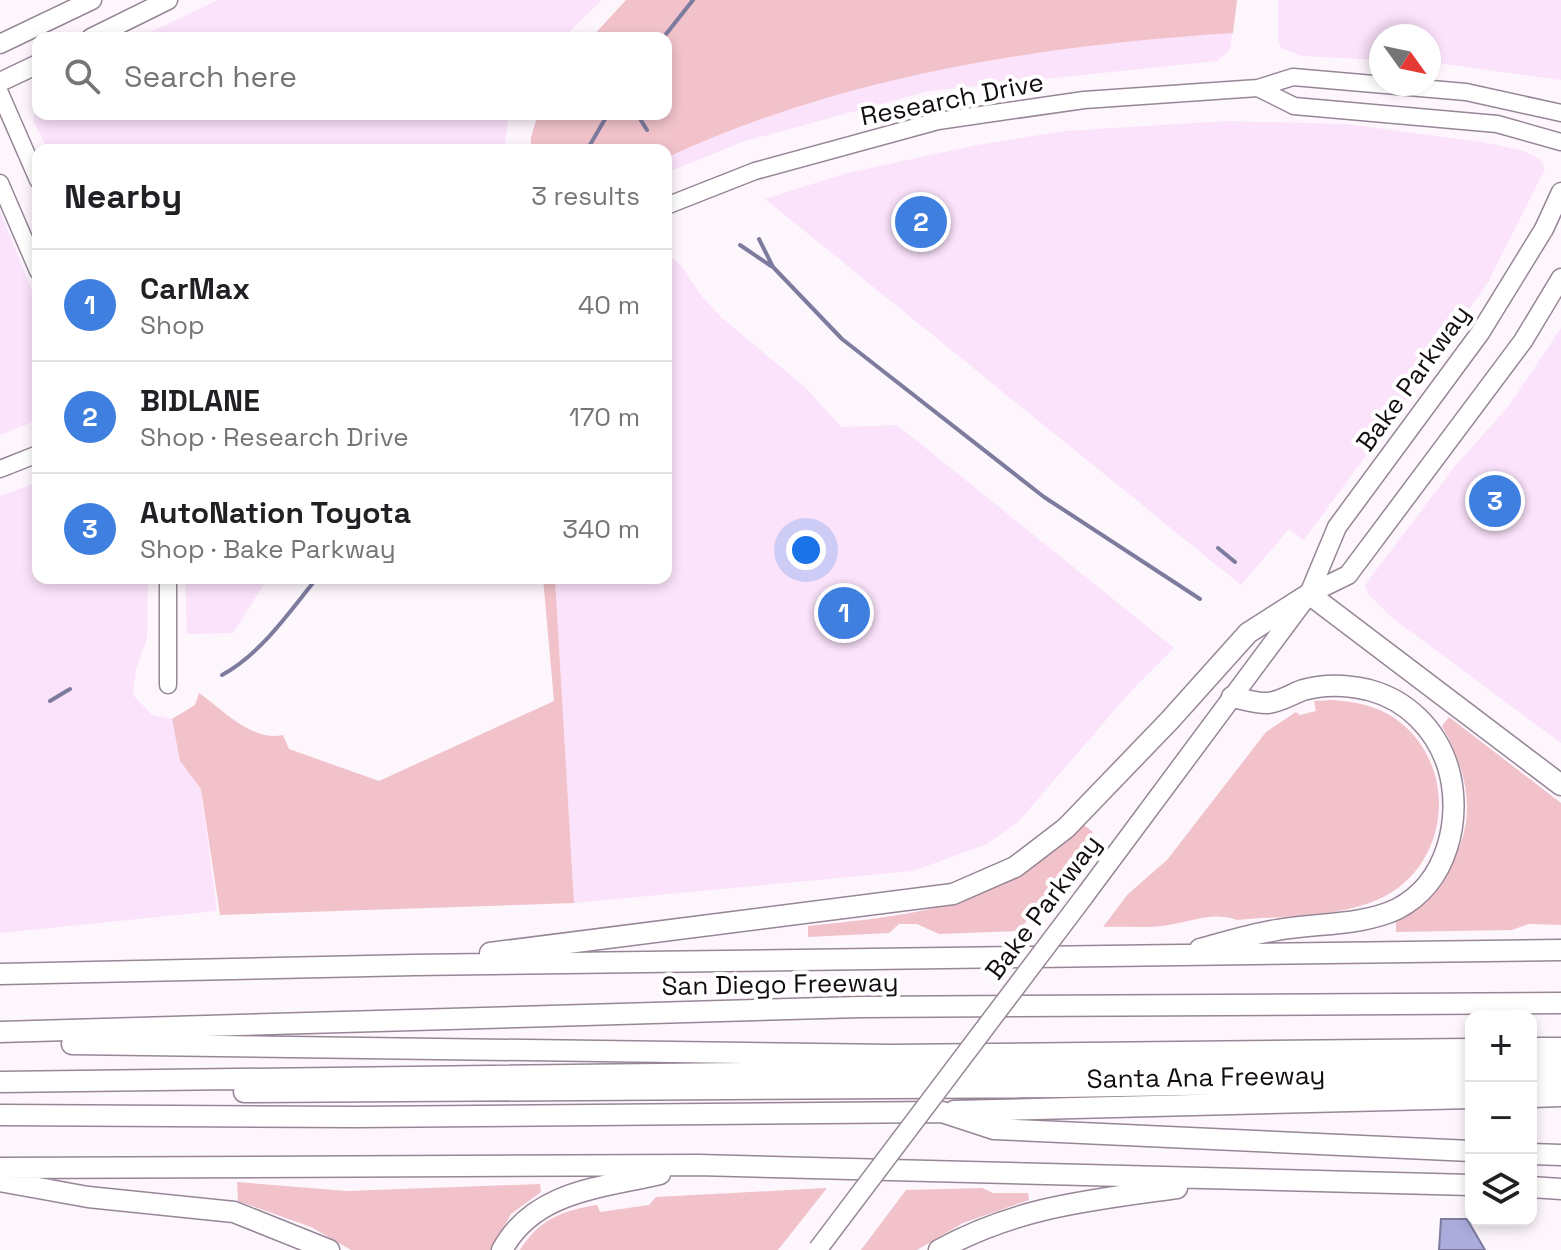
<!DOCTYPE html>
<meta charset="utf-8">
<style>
:root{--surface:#fff;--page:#f2f2f2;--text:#202124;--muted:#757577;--line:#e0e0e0;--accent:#1a73e8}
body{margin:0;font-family:"Space Grotesk",sans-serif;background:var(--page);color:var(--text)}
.controls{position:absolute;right:24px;bottom:24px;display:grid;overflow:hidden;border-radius:16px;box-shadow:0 4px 12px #0003}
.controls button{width:72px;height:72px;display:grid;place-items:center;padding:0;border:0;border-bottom:2px solid var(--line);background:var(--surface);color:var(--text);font:40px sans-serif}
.compass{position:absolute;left:1369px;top:24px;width:72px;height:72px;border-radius:50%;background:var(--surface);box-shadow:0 4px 12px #0003;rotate:123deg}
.you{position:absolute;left:806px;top:550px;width:28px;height:28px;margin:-20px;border:6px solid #fff;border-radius:50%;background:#1a73e8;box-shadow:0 0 0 12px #1a73e833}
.badge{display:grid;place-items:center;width:52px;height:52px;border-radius:50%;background:var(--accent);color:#fff;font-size:26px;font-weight:700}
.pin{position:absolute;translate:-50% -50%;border:4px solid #fff;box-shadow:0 2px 8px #0006}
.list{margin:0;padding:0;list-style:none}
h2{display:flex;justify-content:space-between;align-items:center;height:104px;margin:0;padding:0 32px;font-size:34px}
h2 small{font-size:26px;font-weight:400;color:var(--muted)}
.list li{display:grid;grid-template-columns:52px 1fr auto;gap:24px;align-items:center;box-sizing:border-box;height:112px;padding:0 32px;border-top:2px solid var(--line)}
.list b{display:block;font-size:30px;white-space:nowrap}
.list p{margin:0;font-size:26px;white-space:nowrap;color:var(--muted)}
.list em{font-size:26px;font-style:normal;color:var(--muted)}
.icon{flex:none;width:44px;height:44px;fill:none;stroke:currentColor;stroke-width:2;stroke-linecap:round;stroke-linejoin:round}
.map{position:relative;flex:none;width:1561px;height:1250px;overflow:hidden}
.search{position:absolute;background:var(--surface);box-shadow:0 4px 12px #0003;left:32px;top:32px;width:640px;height:88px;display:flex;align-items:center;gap:20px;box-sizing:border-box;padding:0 28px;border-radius:16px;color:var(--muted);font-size:30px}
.panel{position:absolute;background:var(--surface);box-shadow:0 4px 12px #0003;left:32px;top:144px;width:640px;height:440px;border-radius:16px}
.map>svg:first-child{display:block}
.built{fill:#fbe3fb}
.green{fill:#f1c2ca}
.water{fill:#abacdb;stroke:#7d7c9f;stroke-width:2}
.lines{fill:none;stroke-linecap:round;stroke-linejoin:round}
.stream{stroke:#7d7c9f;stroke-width:4}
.secondary-casing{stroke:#968696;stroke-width:19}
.primary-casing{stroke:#968696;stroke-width:21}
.highway-casing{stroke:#968696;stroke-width:23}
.secondary{stroke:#fff;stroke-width:16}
.primary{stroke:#fff;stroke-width:18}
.highway{stroke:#fff;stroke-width:20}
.primary-bridge-casing{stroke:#968696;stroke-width:21;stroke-linecap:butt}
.primary-bridge{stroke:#fff;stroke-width:18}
.labels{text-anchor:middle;stroke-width:8;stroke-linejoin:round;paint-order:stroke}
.street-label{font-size:26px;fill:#130d13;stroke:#fff}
</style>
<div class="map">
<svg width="1561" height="1250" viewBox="0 0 1561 1250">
<rect width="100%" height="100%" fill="#fdf6fd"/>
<path class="built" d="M218,0H602L563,38H138Z
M746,0H1237L1230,50L1217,61L929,91L742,142L666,173V150H646Z
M1278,0H1561V80L1429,62V36H1381V60L1302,56L1281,48L1278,39Z
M38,104V114H509L504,150H48L33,120Z
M1225,121L1347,124L1481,142L1521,150L1540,159L1545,169L1488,282L1394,417L1304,540L1289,529L1241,585L765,199L847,173L977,145L1065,131Z
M0,211L38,306V420L0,435Z
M666,254L680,264L702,297L721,317L806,388L841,427L897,425L1174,648L1132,690L1018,822L987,844L913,871L574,903L555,578H666Z
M1561,328V743L1391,617L1368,594L1365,585L1455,466L1508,407Z
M38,482V578H148L147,639L136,669L133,695L152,715L172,719L180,761L201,789L217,911L0,933V496Z
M185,578H268L233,633L187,634Z"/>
<path class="green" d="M626,0H1237L1233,33C1042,45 841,76 666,158V150H531V137L538,114H666V38H591Z
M543,578H555L574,903L220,915L201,789L180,761L172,719L195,705L199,693C223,710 252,742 283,735L289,749L379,781L554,701Z
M1333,700C1358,702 1382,707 1401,723C1453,765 1451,848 1398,888C1356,919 1287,915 1237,920C1213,912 1198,920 1174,924C1152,929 1126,926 1103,927L1128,894L1167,860L1266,732L1296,712L1300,715L1316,711L1314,701Z
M1449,717L1561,803V925L1529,924L1512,930L1396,932V920C1469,868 1488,807 1442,726Z
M1084,825L1093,832L1019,931L939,934L917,924H899L889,933L808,937V926C923,914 994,908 1084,825Z
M237,1182L347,1191L540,1184L541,1192L511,1214L491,1250H351L311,1227L238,1201Z
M827,1188L778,1250H520C538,1220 563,1210 597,1205L600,1212L649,1205L656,1197Z
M982,1188L993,1193H1028L1029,1200L963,1223L917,1250H861L906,1190Z"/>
<path class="water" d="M1441,1219H1467L1485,1250H1439Z"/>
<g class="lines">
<path class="stream" d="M663,38L693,0
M637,114L647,130
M587,150L608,114
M759,239L773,267L842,339L1044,497L1200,599
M740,245L771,266
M1218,548L1235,562
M222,675C261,654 289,612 317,578
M50,701L70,689"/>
<defs>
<path id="secondary" d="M1258,88L1294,106L1497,124L1561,142
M0,93L38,180
M0,183L38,271
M666,206L755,171L938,121L1084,100L1258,88L1293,77L1466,92L1561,113
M0,469L38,454
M168,685V578"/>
<path id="primary" d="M91,38L168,0
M0,44L92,0
M0,82L38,64
M1309,594L1348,575L1523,341L1561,278
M1083,898L1309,594L1337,527L1480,333L1544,229L1561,192"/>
<path id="highway" d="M1200,949C1226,942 1251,934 1277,930C1314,923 1362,926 1397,909C1448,883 1463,817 1448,767C1436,729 1407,700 1369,690C1348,685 1324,684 1303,690C1292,694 1280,702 1268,703C1258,704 1243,699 1232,697
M490,953L953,894L1015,867L1066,828L1170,720L1248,633L1309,594L1561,785
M0,974L414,965L1561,950
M0,1032L860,1007L1561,1003
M72,1044L891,1055L1471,1049
M1531,1048H1561
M1531,1064H1561
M1531,1079L1561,1078
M0,1082L1471,1064
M244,1092L1061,1087L1471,1080
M1531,1097L1561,1096
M954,1111L1471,1098
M0,1115L355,1117L942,1112L994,1129L1471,1151
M1531,1154L1561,1155
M0,1168L698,1165L1471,1185
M0,1181L88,1197L234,1212L329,1250
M1531,1187L1561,1189
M502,1250C534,1191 600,1188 660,1174
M939,1250C1017,1207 1090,1200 1177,1188"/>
</defs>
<use href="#secondary" class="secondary-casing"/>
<use href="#primary" class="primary-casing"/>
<use href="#highway" class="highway-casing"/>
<use href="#secondary" class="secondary"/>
<use href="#primary" class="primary"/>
<use href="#highway" class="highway"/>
<defs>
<path id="primary-bridge" d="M818,1249L1083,898"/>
</defs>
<use href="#primary-bridge" class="primary-bridge-casing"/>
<use href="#primary-bridge" class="primary-bridge"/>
</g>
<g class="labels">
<g class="street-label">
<text transform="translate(952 99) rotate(-11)" y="9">Research Drive</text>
<text transform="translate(1413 378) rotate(-54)" y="9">Bake Parkway</text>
<text transform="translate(1043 907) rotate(-53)" y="9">Bake Parkway</text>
<text transform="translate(780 984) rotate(-1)" y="9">San Diego Freeway</text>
<text transform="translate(1206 1077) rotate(-1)" y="9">Santa Ana Freeway</text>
</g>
</g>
</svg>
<div class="controls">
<button>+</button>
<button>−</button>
<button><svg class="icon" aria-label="layers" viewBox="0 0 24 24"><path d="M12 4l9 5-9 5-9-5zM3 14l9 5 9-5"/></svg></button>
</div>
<svg class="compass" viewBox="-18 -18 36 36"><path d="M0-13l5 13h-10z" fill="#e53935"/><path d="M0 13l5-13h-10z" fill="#757577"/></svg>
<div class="you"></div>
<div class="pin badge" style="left:844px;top:613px;background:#3f7fe0">1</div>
<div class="pin badge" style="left:921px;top:222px;background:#3f7fe0">2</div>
<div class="pin badge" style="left:1495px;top:501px;background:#3f7fe0">3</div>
<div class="search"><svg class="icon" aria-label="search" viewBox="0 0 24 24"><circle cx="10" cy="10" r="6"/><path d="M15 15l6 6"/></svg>Search here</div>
<section class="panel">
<h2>Nearby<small>3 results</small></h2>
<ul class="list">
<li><span class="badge" style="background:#3f7fe0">1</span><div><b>CarMax</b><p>Shop</p></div><em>40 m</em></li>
<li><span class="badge" style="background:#3f7fe0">2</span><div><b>BIDLANE</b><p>Shop · Research Drive</p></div><em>170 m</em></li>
<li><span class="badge" style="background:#3f7fe0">3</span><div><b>AutoNation Toyota</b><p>Shop · Bake Parkway</p></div><em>340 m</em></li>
</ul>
</section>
</div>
